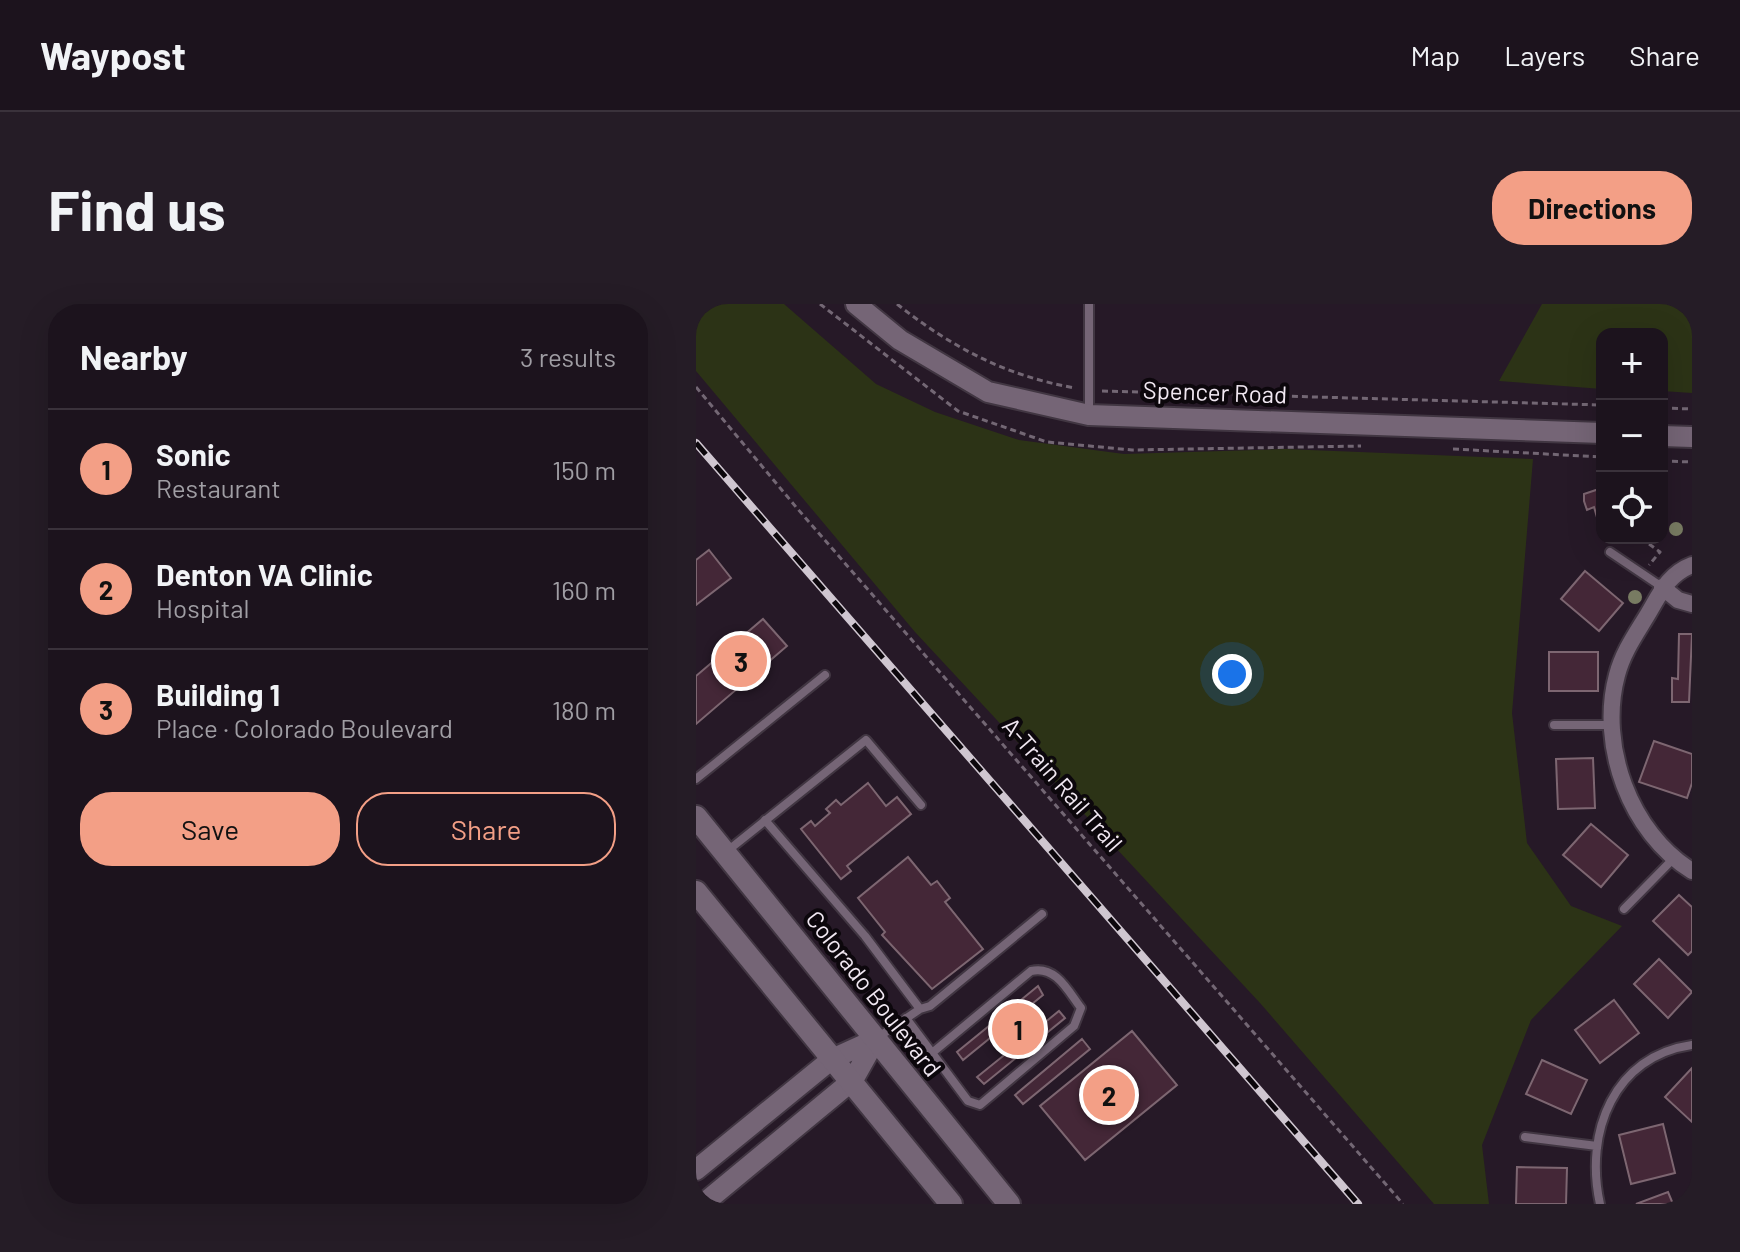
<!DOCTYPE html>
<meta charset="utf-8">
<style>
:root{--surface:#1c131d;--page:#251c26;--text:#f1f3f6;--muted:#a09ea4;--line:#3a323b;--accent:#f39f86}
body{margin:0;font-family:Barlow,sans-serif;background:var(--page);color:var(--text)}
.controls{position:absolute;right:24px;top:24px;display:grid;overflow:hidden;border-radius:16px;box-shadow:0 8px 32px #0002}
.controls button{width:72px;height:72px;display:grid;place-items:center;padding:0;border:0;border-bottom:2px solid var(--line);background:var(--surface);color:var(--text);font:40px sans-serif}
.you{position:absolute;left:536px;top:370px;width:28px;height:28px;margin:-20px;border:6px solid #fff;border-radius:50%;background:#1a73e8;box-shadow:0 0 0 12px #1a73e833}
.badge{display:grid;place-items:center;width:52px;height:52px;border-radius:50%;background:var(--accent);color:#111;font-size:26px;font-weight:700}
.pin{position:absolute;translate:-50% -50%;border:4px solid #fff;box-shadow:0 2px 8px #0006}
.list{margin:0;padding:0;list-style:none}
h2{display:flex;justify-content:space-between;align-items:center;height:104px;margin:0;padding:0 32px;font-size:34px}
h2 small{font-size:26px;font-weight:400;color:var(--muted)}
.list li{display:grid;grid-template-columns:52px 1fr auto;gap:24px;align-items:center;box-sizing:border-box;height:120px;padding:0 32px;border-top:2px solid var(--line)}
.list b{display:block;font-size:30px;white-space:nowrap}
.list p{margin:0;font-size:26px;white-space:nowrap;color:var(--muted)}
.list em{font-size:26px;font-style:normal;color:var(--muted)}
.actions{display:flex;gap:16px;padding:24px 32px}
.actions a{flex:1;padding:18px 0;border:2px solid var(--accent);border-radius:32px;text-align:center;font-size:28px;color:var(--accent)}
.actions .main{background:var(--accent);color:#111}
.icon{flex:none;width:44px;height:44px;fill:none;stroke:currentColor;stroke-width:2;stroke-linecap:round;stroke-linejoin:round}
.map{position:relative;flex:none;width:996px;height:900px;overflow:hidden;border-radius:32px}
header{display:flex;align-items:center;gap:48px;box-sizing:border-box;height:112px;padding:0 40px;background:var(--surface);border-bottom:2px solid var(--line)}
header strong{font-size:38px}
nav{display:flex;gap:44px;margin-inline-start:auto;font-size:28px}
.intro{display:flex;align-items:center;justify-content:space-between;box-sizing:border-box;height:192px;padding:0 48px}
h1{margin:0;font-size:56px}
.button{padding:20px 36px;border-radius:32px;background:var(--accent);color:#111;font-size:28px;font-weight:700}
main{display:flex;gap:48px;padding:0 48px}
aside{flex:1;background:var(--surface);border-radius:32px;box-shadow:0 8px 32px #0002}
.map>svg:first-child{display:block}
.green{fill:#2c3316}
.building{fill:#442737;stroke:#7d6671;stroke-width:2}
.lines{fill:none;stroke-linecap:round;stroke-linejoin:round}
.service-casing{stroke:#413642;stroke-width:12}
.minor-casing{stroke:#413642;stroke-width:20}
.tertiary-casing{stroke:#413642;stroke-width:24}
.secondary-casing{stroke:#413642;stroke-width:26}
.path{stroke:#736774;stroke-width:3;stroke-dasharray:6 4;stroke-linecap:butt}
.service{stroke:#756576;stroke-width:8}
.minor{stroke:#756576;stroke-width:16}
.tertiary{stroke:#756576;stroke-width:20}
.secondary{stroke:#756576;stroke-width:22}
.rail-casing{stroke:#cfc6d0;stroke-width:8}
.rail{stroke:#0c070c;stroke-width:5;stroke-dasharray:15;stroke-linecap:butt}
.tree{fill:#787b62}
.labels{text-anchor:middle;stroke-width:8;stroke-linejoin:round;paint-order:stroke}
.street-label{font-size:24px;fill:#f1e8f2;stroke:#0c070c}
</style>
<header>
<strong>Waypost</strong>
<nav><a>Map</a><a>Layers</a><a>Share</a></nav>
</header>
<div class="intro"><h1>Find us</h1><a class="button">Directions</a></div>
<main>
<aside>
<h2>Nearby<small>3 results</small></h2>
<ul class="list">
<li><span class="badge">1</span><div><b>Sonic</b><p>Restaurant</p></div><em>150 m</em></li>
<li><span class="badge">2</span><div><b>Denton VA Clinic</b><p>Hospital</p></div><em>160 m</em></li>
<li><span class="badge">3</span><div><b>Building 1</b><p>Place · Colorado Boulevard</p></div><em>180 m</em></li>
</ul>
<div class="actions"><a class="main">Save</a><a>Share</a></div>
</aside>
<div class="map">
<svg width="996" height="900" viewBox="0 0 996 900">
<rect width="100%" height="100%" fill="#261927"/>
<path class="green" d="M0,0H88L180,80L239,108L323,136L428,150L589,145L837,155L816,409L831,539L875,602L926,622L835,716L786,841L793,900H738L564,699L219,328L0,67Z
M846,0H996V89L966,87V30H906V85L803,77Z"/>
<path class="building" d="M906,184V226L905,227L898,203L891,206L888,197V190Z
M13,246L35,274L0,301V256Z
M889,267L927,299L903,327L865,295Z
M67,315L91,342L0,420V372Z
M983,330H996L993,398H976V374L982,375Z
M853,348H902V387H853Z
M958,437L996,450V479L991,494L943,478Z
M897,454L899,504L862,505L860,455Z
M172,479L190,502L201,493L215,510L151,562L155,567L145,575L105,525L115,517L119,522L134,509L130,505L140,496L145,501Z
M895,520L932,551L905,583L867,551Z
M212,553L235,581L241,577L254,594L249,598L287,645L236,685L186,631L189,628L162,594Z
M983,591L996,603V647L992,651L957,617Z
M963,655L996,688L972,714L938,680Z
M342,682L347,691L267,756L261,748Z
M918,696L943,729L904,759L879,726Z
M363,707L369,714L288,780L281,773Z
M436,727L481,781L389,856L344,802Z
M386,735L394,745L327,800L319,791Z
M846,756L891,776L875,810L830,790Z
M996,764V818L969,793Z
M967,820L979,869L935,880L923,831Z
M821,863L871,864L870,900H820Z
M972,888L977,900H940Z"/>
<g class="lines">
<defs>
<path id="service" d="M393,110V0
M914,248L966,283
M858,421H917
M0,475L129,371
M69,516L169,632L224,705
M30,548L170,436L225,501
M928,605L978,554
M210,714L272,797L284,801L378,722L385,704C372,687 360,661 335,667L236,749
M181,734L224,705L234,702L346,610
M829,833L901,842
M904,900C888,828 918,752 996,741"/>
<path id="minor" d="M996,261C972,270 964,290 952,310C940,330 927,348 921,371C902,441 934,529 996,567
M966,283L982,296L996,300"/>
<path id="tertiary" d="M160,0L204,36L292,88L393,111L906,129
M966,132L996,133
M0,866L136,755L180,735
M7,900L157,776L180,735"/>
<path id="secondary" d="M0,513L313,900
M0,588L255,900"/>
</defs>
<use href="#service" class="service-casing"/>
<use href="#minor" class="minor-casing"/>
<use href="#tertiary" class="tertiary-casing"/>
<use href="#secondary" class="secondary-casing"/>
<path class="path" d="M124,0L262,107L351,138L436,146L665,142
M201,0C255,43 310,72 379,84
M0,83L100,203L707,900
M406,87L906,101
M966,104L996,105
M757,145L906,153
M966,157L996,158
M945,234L964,248L953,261"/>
<use href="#service" class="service"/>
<use href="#minor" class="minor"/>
<use href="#tertiary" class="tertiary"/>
<use href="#secondary" class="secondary"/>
<defs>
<path id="rail" d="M0,139L662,900"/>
</defs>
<use href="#rail" class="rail-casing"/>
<use href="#rail" class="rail"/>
</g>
<g class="tree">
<circle cx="980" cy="225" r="7"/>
<circle cx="939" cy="293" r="7"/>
</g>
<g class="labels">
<g class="street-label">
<text transform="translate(519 89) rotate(2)" y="8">Spencer Road</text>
<text transform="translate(366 481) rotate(49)" y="8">A-Train Rail Trail</text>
<text transform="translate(177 690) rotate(52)" y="8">Colorado Boulevard</text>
</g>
</g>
</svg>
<div class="controls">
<button>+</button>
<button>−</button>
<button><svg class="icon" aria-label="locate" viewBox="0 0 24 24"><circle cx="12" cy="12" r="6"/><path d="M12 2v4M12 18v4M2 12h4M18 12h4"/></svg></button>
</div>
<div class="you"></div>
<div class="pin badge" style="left:322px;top:725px">1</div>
<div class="pin badge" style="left:413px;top:791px">2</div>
<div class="pin badge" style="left:45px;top:357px">3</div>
</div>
</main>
